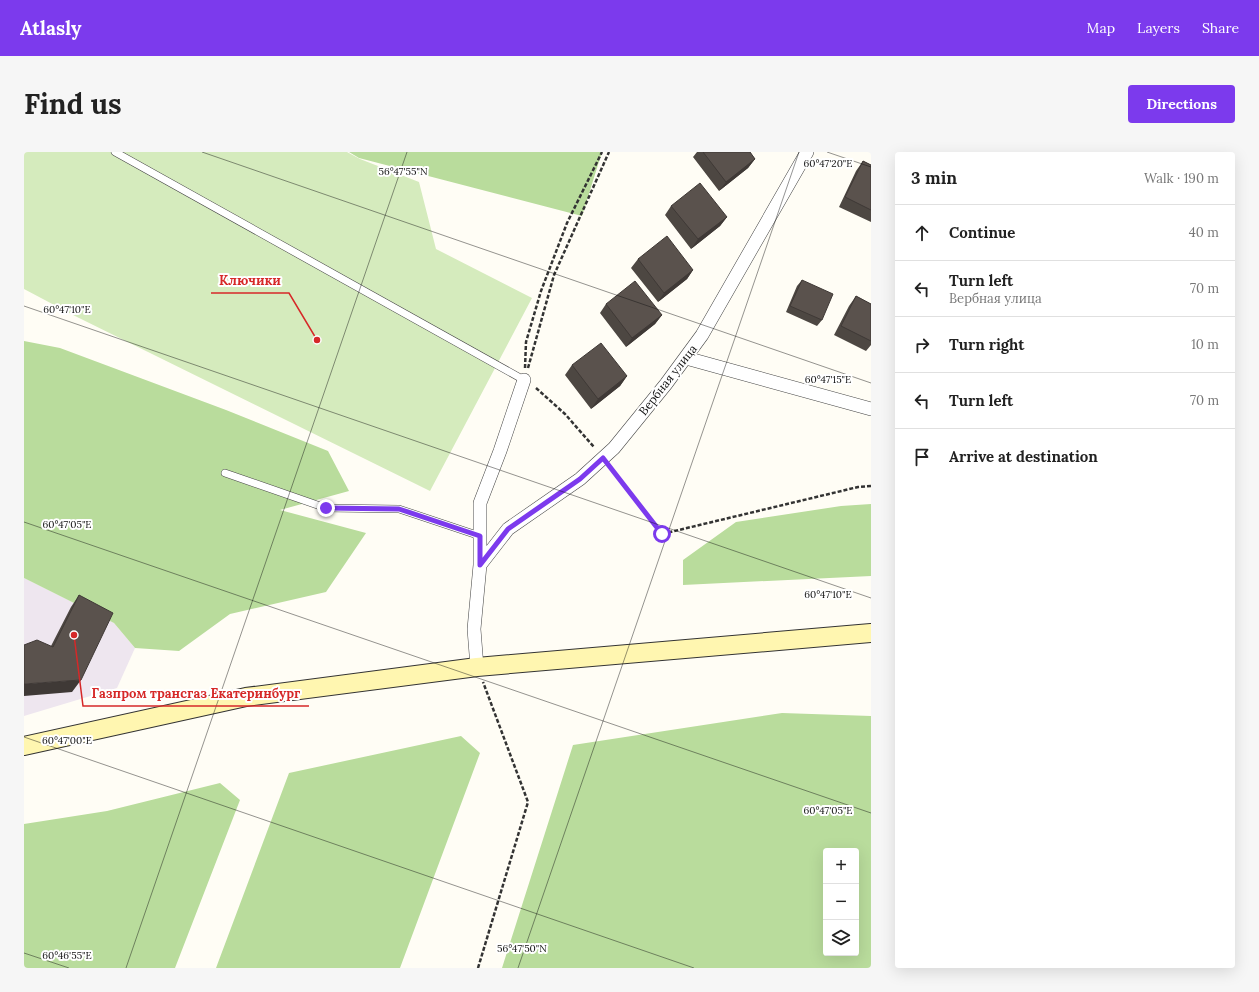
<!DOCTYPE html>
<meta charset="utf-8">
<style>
:root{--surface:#fff;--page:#f6f6f6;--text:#222;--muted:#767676;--line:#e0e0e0;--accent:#7c3aed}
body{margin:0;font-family:Lora,serif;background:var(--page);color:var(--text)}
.controls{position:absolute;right:12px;bottom:12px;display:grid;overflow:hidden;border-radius:4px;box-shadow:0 4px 16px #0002}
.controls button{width:36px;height:36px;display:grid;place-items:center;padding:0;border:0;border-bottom:1px solid var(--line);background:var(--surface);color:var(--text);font:20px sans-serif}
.stop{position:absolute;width:12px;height:12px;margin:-9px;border:3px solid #7c3aed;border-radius:50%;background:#fff}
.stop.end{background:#7c3aed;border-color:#fff;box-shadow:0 1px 4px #0008}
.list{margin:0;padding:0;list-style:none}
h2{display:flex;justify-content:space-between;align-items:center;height:52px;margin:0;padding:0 16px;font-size:17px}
h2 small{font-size:13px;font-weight:400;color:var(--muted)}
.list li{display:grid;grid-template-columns:26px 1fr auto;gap:12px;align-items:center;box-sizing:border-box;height:56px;padding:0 16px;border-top:1px solid var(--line)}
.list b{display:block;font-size:15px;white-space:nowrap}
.list p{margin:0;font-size:13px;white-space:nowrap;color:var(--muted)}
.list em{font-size:13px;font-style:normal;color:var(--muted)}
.icon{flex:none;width:22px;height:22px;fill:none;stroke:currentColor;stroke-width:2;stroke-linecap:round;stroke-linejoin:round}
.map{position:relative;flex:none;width:847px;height:816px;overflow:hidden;border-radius:4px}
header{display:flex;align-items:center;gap:24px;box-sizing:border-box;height:56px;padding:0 20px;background:var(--accent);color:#fff}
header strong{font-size:19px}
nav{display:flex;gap:22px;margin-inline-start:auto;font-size:14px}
.intro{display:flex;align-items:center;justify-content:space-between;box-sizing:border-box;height:96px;padding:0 24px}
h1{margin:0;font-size:28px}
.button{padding:10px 18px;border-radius:4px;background:var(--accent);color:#fff;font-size:14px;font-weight:700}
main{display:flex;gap:24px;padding:0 24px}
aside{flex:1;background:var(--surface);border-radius:4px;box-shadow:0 4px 16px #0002}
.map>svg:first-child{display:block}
.industrial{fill:#eee6ef}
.green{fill:#d5ebbd}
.forest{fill:#b9dc9c;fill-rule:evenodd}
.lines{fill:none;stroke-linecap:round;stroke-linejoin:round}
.service-casing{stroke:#444;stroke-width:8}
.minor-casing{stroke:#444;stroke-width:14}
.secondary-casing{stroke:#333;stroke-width:20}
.path{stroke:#333;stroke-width:2.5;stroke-dasharray:4 2;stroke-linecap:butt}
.service{stroke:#fff;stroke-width:7}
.minor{stroke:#fff;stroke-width:13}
.secondary{stroke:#fff6b0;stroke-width:18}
.wall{fill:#4d4742}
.shaded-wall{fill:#3f3936}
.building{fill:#5a524d;stroke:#3f3936}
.route{stroke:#7c3aed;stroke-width:5}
.ticks{fill:none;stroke:#111;stroke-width:1;stroke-opacity:0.45}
.labels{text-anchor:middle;stroke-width:4;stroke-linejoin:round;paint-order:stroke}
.street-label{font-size:12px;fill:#111;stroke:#fff}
.ticks-label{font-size:10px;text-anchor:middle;fill:#111;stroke:#fff;stroke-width:4;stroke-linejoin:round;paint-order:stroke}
.leader{fill:none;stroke:#d62828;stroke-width:1.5}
.callout-dot{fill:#d62828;stroke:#fff;stroke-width:1.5}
.callout-label{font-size:13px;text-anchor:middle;font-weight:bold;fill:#d62828;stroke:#fff;stroke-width:4;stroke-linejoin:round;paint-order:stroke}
</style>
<header>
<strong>Atlasly</strong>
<nav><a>Map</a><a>Layers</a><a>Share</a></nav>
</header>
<div class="intro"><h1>Find us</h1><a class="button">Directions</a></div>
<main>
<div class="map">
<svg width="847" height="816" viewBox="0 0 847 816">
<rect width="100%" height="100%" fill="#fffdf5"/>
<path class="industrial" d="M0,426L90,471L111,496L93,536L0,564Z"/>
<path class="green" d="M0,0H323L336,7L395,30L412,97L508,146L406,339L51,164L0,137Z"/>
<path class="forest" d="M325,0H578L558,64L335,6Z
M0,189L36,196L202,258L304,299L325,339L256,358L342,381L302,440L206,462L155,499L111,496L90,471L0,426Z
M847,352V424L659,433V408L712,370L817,354Z
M758,561L847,564V816H478L549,593ZM802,699H832V801H802Z
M437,584L456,601L376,816H192L265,621Z
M196,631L216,648L151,816H0V672L83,659Z"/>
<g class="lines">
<defs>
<path id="service" d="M91,0L500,228
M201,321L302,356L375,357L456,384"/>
<path id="minor" d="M662,206L847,257
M456,413L484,377L556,327L590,296L642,232L678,183L783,0
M453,515L450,477L456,413V351L476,299L500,228"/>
<path id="secondary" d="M0,594L222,545L453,515L847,481"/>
</defs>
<use href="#service" class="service-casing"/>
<use href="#minor" class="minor-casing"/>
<use href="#secondary" class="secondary-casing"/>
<path class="path" d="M501,216L502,190L517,139L543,71L578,0
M504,216L530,123L585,0
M512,236L541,262L570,295
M587,316L638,382L834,335L847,334
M454,816L504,650L459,530"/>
<use href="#service" class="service"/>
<use href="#minor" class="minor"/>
<use href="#secondary" class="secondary"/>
</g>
<path class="wall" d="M673,0H726L731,7L724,16L695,39L669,5Z
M839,9L847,13V70L815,55L832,19Z
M647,54L703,65L696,74L667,97L641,63Z
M614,107L669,118L663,127L634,150L607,116Z
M778,128L798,168L793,174L762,160L773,134Z
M832,144L847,152V193L842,199L810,183L825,154Z
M582,152L638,163L631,172L602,195L576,161Z
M548,213L603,224L596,234L567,257L541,223Z
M55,443L48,540L27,494L47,455Z"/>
<path class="shaded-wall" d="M731,7L724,16L695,39L702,30Z
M703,65L696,74L667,97L674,87Z
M669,118L663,127L634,150L640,141Z
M638,163L631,172L602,195L608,186Z
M603,224L596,234L567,257L574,247Z
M57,528L48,540L0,544V532Z"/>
<path class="building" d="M679,0H726L731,7L702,30Z
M839,9L847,13V58L821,45Z
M676,31L703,65L674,87L647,54Z
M643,84L669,118L640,141L614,107Z
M778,128L809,142L798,168L766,154Z
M611,129L638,163L608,186L582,152Z
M832,144L847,152V189L817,174Z
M577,191L603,224L574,247L548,213Z
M55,443L89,461L57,528L0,532V493L13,488L29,495Z"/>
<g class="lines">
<path class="route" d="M302,356L375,357L456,384V413L484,377L556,327L579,306L638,382"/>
</g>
<path class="ticks" d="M178,0L847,231M803,0L847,15M0,154L847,446M0,370L847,661M0,585L670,816M0,801L45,816M102,816L383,0M494,816L775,0"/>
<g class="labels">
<g class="street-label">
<text transform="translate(644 228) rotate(-52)" y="4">Вербная улица</text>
</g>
</g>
<g class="ticks-label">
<text x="804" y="15">60°47'20"E</text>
<text x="379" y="23">56°47'55"N</text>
<text x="43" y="161">60°47'10"E</text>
<text x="804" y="231">60°47'15"E</text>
<text x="43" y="376">60°47'05"E</text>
<text x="804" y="446">60°47'10"E</text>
<text x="43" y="592">60°47'00"E</text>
<text x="804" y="662">60°47'05"E</text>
<text x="498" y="800">56°47'50"N</text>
<text x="43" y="807">60°46'55"E</text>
</g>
<path class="leader" d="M293 188L265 141H187M50 483L59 554H285"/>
<g class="callout-dot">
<circle cx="293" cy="188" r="4"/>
<circle cx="50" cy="483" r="4"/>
</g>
<g class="callout-label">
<text x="226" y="133">Ключики</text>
<text x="172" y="546">Газпром трансгаз Екатеринбург</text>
</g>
</svg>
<div class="controls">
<button>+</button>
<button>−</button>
<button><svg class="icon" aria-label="layers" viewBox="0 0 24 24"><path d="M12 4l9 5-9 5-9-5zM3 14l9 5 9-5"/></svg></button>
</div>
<div class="stop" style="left:638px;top:382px"></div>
<div class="stop end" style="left:302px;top:356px"></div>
</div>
<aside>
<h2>3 min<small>Walk · 190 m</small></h2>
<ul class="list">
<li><svg class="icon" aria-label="ahead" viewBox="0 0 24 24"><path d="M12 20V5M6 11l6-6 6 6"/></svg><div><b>Continue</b></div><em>40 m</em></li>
<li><svg class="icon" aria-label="left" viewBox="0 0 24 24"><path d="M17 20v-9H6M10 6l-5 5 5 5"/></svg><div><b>Turn left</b><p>Вербная улица</p></div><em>70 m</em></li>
<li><svg class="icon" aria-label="right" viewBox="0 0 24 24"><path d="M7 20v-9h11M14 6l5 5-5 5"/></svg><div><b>Turn right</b></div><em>10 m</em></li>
<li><svg class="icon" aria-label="left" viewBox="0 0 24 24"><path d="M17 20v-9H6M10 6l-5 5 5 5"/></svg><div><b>Turn left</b></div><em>70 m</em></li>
<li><svg class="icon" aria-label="arrive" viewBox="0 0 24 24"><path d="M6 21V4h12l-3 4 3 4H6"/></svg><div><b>Arrive at destination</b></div></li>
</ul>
</aside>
</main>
